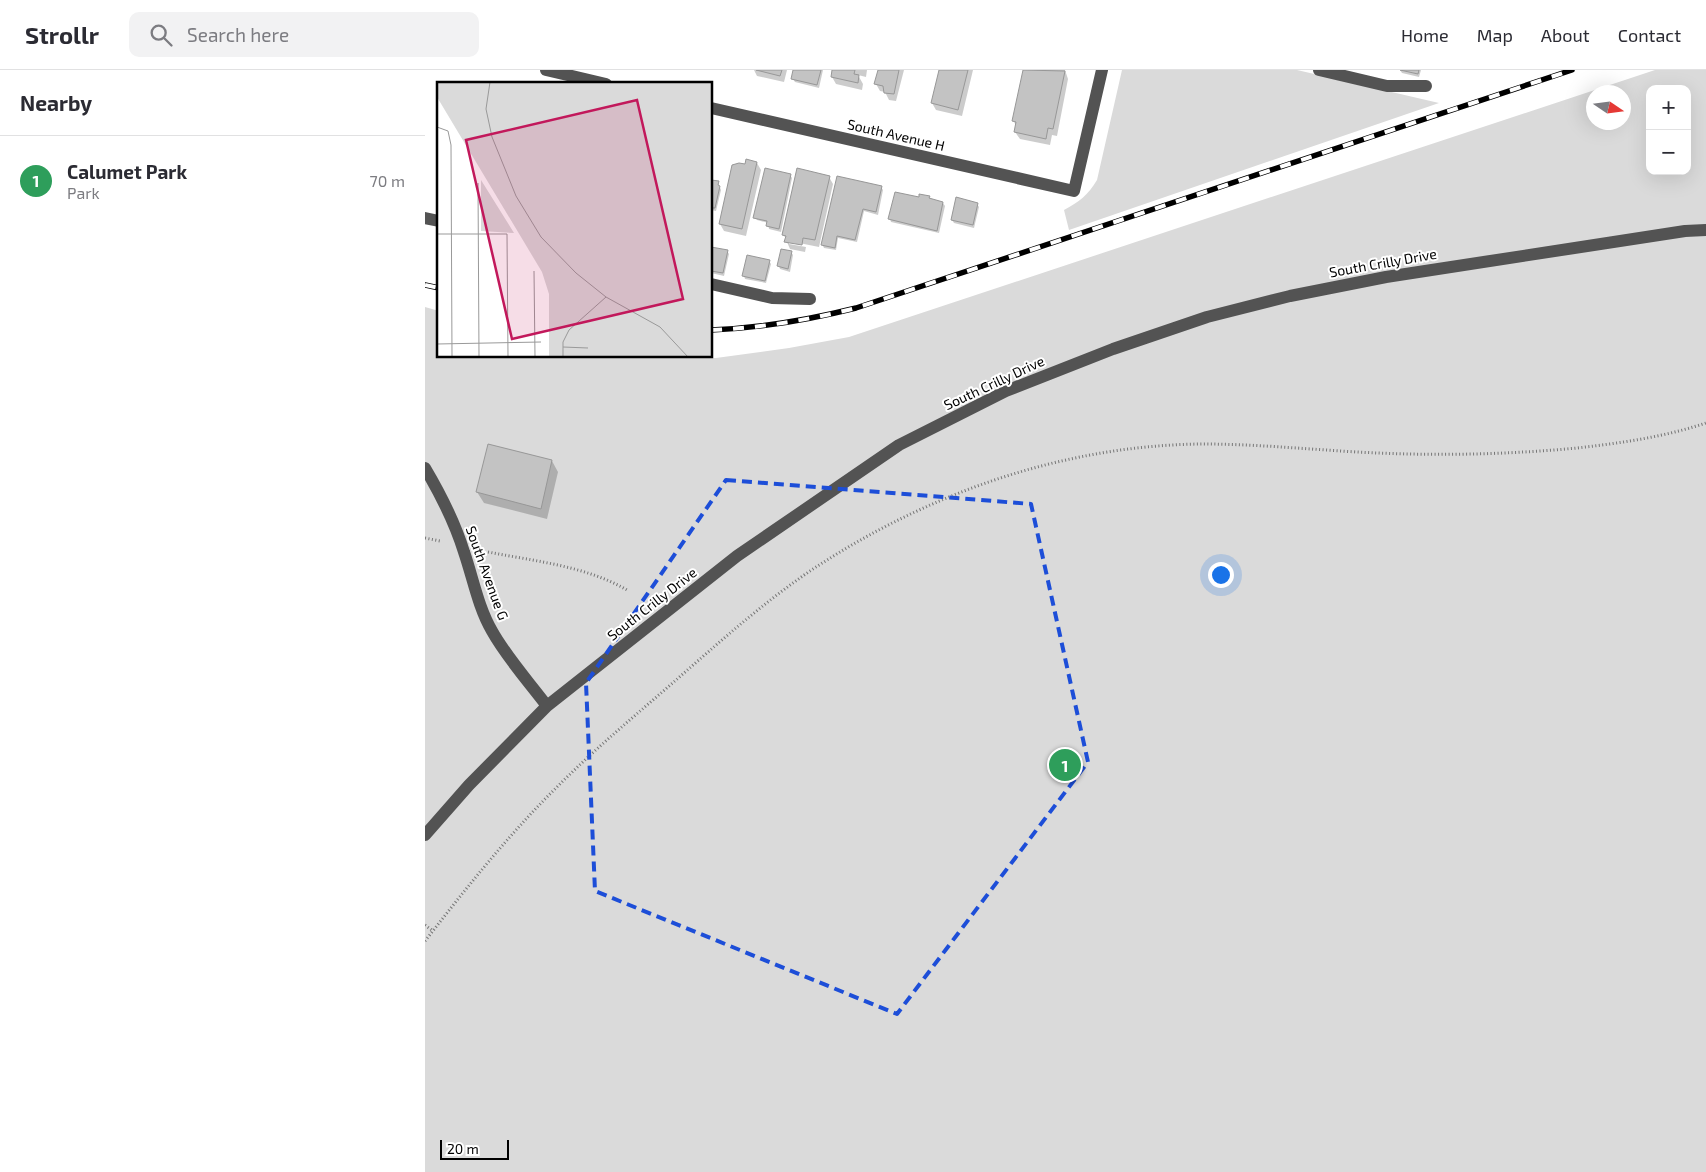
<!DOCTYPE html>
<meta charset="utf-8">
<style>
:root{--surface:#fff;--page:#f2f2f3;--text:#2b2b33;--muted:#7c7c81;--line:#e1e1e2;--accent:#000}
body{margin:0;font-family:"Exo 2",sans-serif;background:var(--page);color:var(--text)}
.controls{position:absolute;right:15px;top:15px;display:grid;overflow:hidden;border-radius:10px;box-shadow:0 5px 20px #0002}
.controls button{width:45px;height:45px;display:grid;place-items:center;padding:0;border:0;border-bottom:1px solid var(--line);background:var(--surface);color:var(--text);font:25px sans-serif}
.compass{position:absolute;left:1161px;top:15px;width:45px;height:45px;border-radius:50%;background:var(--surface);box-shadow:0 5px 20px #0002;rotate:103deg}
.scale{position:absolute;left:15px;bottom:12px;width:69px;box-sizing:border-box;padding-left:5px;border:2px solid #000;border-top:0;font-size:14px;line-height:18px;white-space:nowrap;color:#000;-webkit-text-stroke:4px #fff;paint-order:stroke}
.you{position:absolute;left:795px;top:504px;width:18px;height:18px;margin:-12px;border:4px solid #fff;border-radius:50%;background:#1a73e8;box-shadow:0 0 0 8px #1a73e833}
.badge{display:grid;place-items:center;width:32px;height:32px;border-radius:50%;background:var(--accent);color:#fff;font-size:16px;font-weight:700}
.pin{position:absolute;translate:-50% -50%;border:2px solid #fff;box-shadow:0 1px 5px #0006}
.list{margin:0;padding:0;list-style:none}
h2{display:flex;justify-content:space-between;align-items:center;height:65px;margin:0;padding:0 20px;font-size:21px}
h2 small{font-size:16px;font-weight:400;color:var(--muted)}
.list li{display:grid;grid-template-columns:32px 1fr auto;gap:15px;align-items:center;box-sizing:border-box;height:90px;padding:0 20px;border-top:1px solid var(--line)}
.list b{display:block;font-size:19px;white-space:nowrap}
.list p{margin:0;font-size:16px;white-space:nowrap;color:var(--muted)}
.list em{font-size:16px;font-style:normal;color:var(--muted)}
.icon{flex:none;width:28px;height:28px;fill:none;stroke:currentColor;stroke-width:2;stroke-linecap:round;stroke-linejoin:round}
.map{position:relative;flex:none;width:1281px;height:1102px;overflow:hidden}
header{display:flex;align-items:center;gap:30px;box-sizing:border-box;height:70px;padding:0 25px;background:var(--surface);border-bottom:1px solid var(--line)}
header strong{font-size:24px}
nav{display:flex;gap:28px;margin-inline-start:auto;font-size:18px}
.search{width:350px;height:45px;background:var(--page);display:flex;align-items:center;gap:12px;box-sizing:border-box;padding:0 18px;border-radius:10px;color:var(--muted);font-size:19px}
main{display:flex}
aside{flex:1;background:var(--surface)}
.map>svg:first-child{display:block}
.green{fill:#dadada;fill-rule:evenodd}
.shadow{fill:#0003}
.building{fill:#c3c3c3;stroke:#979797}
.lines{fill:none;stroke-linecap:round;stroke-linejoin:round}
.path{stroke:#757575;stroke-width:3;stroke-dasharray:1 2.5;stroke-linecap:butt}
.minor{stroke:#535353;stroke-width:12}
.rail-casing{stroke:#000;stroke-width:5.5}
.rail{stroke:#fff;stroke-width:4;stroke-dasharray:11;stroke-linecap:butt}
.marked{fill:none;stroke:#1d4ed8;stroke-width:4;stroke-dasharray:10 6;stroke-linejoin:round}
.labels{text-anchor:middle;stroke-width:4;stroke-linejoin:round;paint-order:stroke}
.street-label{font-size:14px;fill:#000;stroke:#fff}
.inset-road{fill:none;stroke:#999;stroke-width:1}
.view{fill:#c2185b;fill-opacity:0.15;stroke:#c2185b;stroke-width:2.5}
.inset-edge{fill:none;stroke:#000;stroke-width:2.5}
</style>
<header>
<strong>Strollr</strong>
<div class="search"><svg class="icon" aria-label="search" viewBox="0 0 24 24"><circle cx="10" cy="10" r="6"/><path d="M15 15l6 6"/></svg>Search here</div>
<nav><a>Home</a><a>Map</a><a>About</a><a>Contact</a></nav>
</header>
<main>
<aside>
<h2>Nearby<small></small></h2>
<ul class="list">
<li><span class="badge" style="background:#2e9e5b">1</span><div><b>Calumet Park</b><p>Park</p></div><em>70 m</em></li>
</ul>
</aside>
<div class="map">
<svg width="1281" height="1102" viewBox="0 0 1281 1102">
<rect width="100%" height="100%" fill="#fff"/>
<path class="green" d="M697,0H872L1014,33L644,160L639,140C654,132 663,125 672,110Z
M1230,0H1281V1102H0V237L14,241V286L291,288L364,278L424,267ZM1225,19H1262V101H1225ZM1168,22H1198V52H1168Z"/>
<path class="shadow" d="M329,0H362L359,12L332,6Z
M370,0H398L394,18L370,12L368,9Z
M409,0H442L441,7L433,5L438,14L437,20L411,14L407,7Z
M454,0H479L471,31L464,30L460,22L455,21L451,14Z
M515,0H548L537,46L511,40L507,33Z
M599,0H640L643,9L632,66L627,65L625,75L595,69L590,62L591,57L589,51Z
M975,0H996L994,7L977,3Z
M332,93L336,100L321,166L299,161L295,154L321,95Z
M365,105L367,108L356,162L344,159L343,153L332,150L330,147Z
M404,107L408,114L394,177L364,171V174L381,177L380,182L365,179L359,165Z
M286,111L293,113L296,120L291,141L286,140Z
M456,117L458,120L453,145L439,141L432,172L413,168L411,180L399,178L397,174Z
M504,127L506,129L518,133L520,136L514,163L466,152L465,149L495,128Z
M552,134L554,137L549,158L529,153L527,150Z
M286,178L302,181L304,184L299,206L286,203Z
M366,182L368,185L365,202L355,199L354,196Z
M344,191L346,194L341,213L320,209L319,206Z
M127,391L133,402L122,449L59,433L52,422Z"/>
<path class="building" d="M331,0H357L355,6Z
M368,0H396L392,15L366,9Z
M407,0H430L429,4L434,5L433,13L406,7Z
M453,0H474L469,24L459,23L458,16L449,14Z
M514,0H543L533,40L506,33Z
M598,0L640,1L628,59L623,58L621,69L589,62L591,52L587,51Z
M975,0H994L993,4Z
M321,89L332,92L317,159L294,154L307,95L314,93L320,94Z
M340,98L366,104L354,159L341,156L342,151L328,148Z
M372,98L405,106L390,170L378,168L377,175L359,172L361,166L357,165Z
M412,106L457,116L451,142L438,139L430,170L412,166L410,178L396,175Z
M286,110L294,111L293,115L295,116L290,138H286Z
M470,122L494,127V124L505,126L504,128L518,132L512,161L463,149Z
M531,127L553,133L548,155L526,150Z
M286,177L303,180L298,203L286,201Z
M356,179L367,181L363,199L352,196Z
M322,185L345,190L340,211L317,206Z
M63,374L127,390L116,439L51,422Z"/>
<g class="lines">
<path class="path" d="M0,468L15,471
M63,482C109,491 161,496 202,520
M0,855L8,861
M0,871C42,817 85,763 134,715C169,680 206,649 243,617C289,577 335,535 385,501C501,424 638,375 778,374C829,374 880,379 932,382C1005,386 1078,385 1152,378C1196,373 1239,367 1281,353"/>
<path class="minor" d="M121,0L181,14
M894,0L962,16H1001
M286,38L649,121L677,0
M0,148L14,151
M286,214L347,228L385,229
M0,398C16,425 30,453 39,482C48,508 53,537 67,561C82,588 104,612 122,636
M0,765L44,715L122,636L312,486L474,375L581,321L688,279L782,247L865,226L961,207L1260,161L1281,160"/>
<defs>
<path id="rail" d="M0,215L14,218
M286,260C336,258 383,250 431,238L1147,0"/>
</defs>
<use href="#rail" class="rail-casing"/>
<use href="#rail" class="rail"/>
</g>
<path class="marked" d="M301,410L606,434L663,692L472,944L170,821L161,613Z"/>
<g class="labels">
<g class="street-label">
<text transform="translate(471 65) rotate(13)" y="5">South Avenue H</text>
<text transform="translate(958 193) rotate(-10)" y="5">South Crilly Drive</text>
<text transform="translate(569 313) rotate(-25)" y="5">South Crilly Drive</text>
<text transform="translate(62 503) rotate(70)" y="5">South Avenue G</text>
<text transform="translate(227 534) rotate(-38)" y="5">South Crilly Drive</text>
</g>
</g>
<g transform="translate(12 12)">
<rect width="275" height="275" fill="#fff"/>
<path d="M0,0H275V275H112V212L105,190L0,15ZM44,98L77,151L44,149Z" fill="#dadada"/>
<path class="inset-road" d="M53,0L49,27L55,55L79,114L104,155L139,191L169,215L223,245L251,275M0,45L11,49L14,63L15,275M41,101L42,275M0,152H70L71,275M97,189L98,275M0,262L104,260M126,265L151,266M126,275V260L132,248L169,215"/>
<path class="view" d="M200,18L246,217L75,257L29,58Z"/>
<rect width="275" height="275" class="inset-edge"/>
</g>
</svg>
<div class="controls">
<button>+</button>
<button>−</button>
</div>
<svg class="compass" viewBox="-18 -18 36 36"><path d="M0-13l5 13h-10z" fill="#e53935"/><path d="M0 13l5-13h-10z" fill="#7c7c81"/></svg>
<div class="scale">20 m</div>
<div class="you"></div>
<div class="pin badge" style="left:640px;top:695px;background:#2e9e5b">1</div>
</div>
</main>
